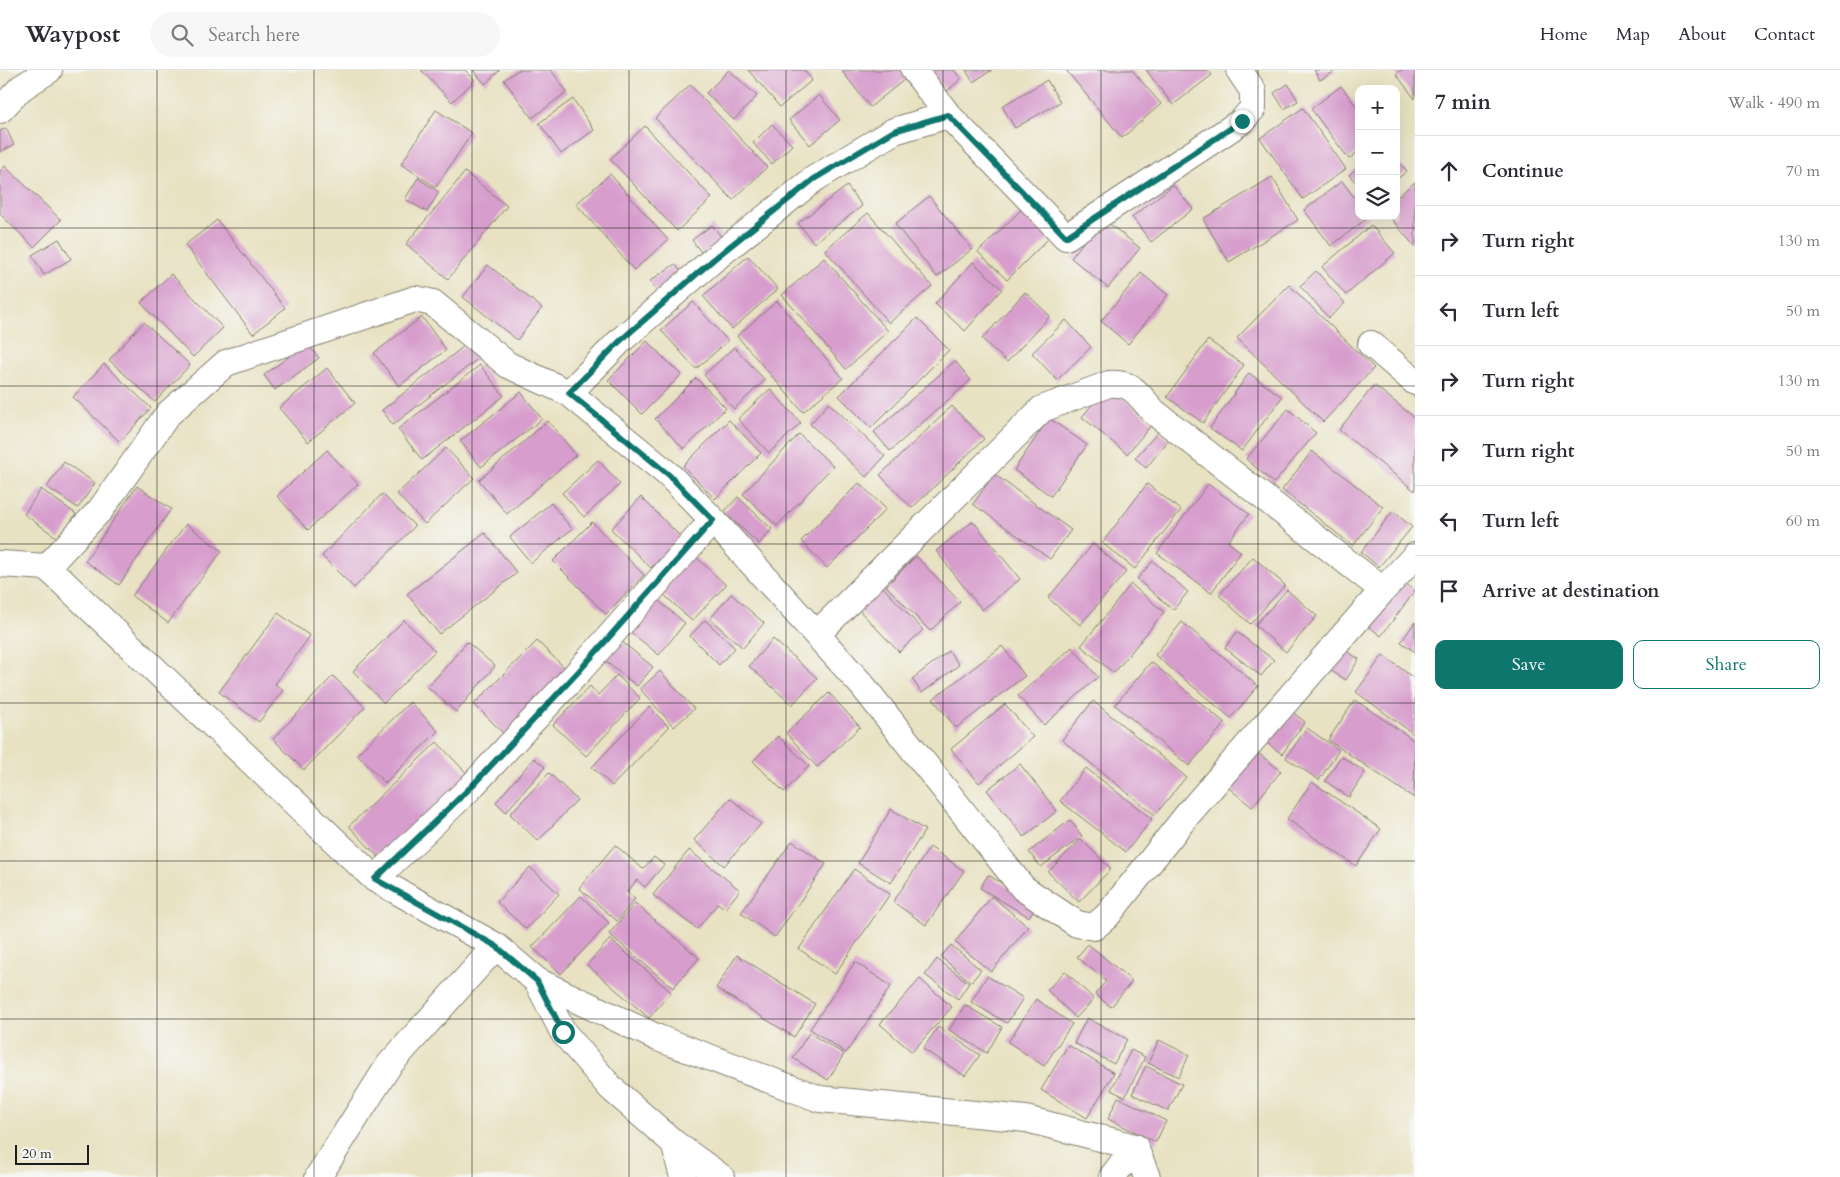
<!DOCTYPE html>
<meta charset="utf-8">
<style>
:root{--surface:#fff;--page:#f7f7f7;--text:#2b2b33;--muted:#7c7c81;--line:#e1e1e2;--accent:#0f766e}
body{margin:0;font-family:Cardo,serif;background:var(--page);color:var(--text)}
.controls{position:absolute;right:15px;top:15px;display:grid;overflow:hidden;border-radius:10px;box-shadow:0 5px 20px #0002}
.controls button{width:45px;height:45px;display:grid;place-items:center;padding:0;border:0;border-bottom:1px solid var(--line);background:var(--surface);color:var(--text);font:25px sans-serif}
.scale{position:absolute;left:15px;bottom:12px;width:74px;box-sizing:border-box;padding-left:5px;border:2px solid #1c1c1c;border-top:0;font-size:14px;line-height:18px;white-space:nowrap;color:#1c1c1c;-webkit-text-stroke:4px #f6f6f2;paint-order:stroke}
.stop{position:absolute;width:15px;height:15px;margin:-11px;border:4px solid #0f766e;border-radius:50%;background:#fff}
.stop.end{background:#0f766e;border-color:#fff;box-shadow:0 1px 5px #0008}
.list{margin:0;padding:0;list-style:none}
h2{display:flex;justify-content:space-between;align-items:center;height:65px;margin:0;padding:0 20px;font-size:21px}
h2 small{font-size:16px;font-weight:400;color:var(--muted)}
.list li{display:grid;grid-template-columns:32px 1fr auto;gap:15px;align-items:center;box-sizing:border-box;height:70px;padding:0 20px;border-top:1px solid var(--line)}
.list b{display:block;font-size:19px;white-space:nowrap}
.list em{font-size:16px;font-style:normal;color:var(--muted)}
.actions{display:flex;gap:10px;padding:15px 20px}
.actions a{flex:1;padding:11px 0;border:1px solid var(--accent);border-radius:10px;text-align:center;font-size:18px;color:var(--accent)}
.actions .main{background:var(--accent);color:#fff}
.icon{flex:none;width:28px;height:28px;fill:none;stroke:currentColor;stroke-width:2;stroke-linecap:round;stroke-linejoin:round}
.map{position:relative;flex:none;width:1415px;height:1107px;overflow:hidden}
header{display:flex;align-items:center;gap:30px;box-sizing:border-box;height:70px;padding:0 25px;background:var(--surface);border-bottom:1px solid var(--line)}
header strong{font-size:24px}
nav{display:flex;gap:28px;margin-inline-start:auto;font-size:18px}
.search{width:350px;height:45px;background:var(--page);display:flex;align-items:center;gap:12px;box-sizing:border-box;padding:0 18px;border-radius:28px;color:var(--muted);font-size:19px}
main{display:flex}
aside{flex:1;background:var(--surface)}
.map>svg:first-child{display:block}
.building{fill:#d79dcd}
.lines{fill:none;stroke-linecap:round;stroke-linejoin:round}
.minor-casing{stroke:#827f6f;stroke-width:28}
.minor{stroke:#fff;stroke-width:26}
.route{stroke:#0f766e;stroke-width:6}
.grid{fill:none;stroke:#1c1c1c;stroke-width:1;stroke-opacity:0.55}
</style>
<header>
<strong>Waypost</strong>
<div class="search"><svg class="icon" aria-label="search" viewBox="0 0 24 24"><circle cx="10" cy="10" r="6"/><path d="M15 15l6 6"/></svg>Search here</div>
<nav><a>Home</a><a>Map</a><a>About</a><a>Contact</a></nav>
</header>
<main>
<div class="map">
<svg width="1415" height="1107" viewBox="0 0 1415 1107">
<rect width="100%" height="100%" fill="#f6f6f2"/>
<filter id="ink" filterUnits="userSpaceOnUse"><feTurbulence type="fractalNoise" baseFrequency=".02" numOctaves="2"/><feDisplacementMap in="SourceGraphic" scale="10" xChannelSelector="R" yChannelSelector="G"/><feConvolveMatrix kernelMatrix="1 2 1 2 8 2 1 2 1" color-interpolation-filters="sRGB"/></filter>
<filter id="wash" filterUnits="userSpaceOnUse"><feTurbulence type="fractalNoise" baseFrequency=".0096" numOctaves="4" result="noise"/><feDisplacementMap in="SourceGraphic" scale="20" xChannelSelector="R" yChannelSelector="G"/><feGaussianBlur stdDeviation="1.12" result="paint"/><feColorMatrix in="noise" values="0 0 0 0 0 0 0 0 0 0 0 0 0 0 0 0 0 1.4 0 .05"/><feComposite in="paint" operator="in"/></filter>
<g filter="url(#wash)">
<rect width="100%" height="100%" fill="#e8e2c2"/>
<g id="blocks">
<path class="building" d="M421,0H465L475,10L452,32Z
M473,0H500L485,14Z
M518,0H551L567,22L532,48L504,10Z
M729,0L757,26L734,50L706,23Z
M748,0H804L812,10L780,37Z
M841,0H904L909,6L870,37Z
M929,0H954L961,9L947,21Z
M966,0H992L973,12Z
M1066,0H1132L1161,34L1122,68Z
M1146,0H1208L1212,5L1173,35Z
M1314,0H1337L1320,10Z
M1401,0H1415V29L1396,4Z
M1047,10L1060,32L1015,58L1002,36Z
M1288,14L1298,31L1284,39L1274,23Z
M690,15L767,97L733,130L655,48Z
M1341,16L1359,40V81L1349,89L1311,39Z
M819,25L840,50L810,75L789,50Z
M573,29L594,60L561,84L539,53Z
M1303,38L1346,99L1303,129L1260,68Z
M436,40L472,63L436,117L401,94Z
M772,54L792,75L772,94L753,73Z
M645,56L712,128L677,161L610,89Z
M6,58L14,75L0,82V61Z
M1396,89L1407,101L1396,110Z
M5,96L61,150L34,177L0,144V101Z
M1359,96V116L1349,105Z
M465,102L507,136L448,209L406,174Z
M610,104L668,170L634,200L576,134Z
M1272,107L1298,150L1229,192L1203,149Z
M418,108L439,122L427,142L405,129Z
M1342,111L1359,134V146H1370L1331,176L1304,140Z
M1415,112V177L1389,146H1396V128Z
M1173,115L1193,139L1151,172L1132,147Z
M847,116L862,136L814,173L798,153Z
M929,126L972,179L937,207L895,154Z
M1021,140L1049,168L1007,210L978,182Z
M868,143L932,216L889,253L825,180Z
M1102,148L1140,178L1108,218L1071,188Z
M217,150L285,238L253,264L185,175Z
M712,155L723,169L703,185L692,170Z
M1371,155L1395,183L1346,225L1322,197Z
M59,169L71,189L44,205L32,185Z
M748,186L778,219L732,259L703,226Z
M824,188L888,261L846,299L782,225Z
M973,192L1002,219L965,261L935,234Z
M675,194L684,206L658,224L650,211Z
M488,195L542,238L517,270L463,227Z
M1316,201L1345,233L1329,248L1300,216Z
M1141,203L1168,225L1128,274L1101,251Z
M171,204L223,258L193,287L141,233Z
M1289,215L1374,298L1323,352L1237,268Z
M1025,222L1050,246L1007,292L982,269Z
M777,231L843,308L803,342L737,266Z
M693,232L728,271L696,299L661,260Z
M422,247L446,280L399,316L374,283Z
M917,248L949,280L871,358L839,326Z
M1066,250L1091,277L1057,310L1032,283Z
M144,252L190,295L155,332L109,290Z
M1208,270L1244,295L1203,353L1167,327Z
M647,271L681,305L642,344L608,310Z
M307,273L319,288L275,320L264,305Z
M468,273L480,287L393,355L382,340Z
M734,277L765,310L734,339L704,305Z
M955,291L971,310L890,381L874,362Z
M104,294L151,338L120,372L73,327Z
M480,295L504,326L422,390L398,359Z
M327,298L355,333L308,372L279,338Z
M1249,303L1282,327L1242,381L1210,358Z
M696,308L726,338L684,379L655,349Z
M1108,315L1153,353L1127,384L1082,347Z
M1374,315L1415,348V421L1339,360Z
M770,319L801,353L769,383L738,349Z
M521,322L542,349L481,397L460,371Z
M829,333L885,386L866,407L810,354Z
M952,336L984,369L912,438L880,405Z
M1288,339L1316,363L1274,413L1246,389Z
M1049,348L1087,375L1051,426L1014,400Z
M729,350L761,383L715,429L683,396Z
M548,351L576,385L507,444L479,410Z
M1159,361L1169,370L1146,398L1135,388Z
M799,364L833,396L777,456L743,424Z
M446,378L474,408L425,454L397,424Z
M327,380L358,414L308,460L277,426Z
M1312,381L1383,437L1353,476L1282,420Z
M598,390L620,414L584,447L562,423Z
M64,392L95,413L78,438L47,417Z
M994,404L1071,460L1050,489L973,434Z
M859,413L886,439L827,498L801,471Z
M1147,414L1181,440L1135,499L1102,473Z
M1208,414L1249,444L1228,472L1241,482L1211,523L1157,483Z
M137,416L171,439L119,515L85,491Z
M41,419L76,444L59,469L24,444Z
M382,424L415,456L354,518L322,486Z
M641,427L681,467L651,498L611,459Z
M738,427L772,459L759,474L724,442Z
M551,433L572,459L531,493L510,467Z
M1393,441L1412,457L1379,497L1361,482Z
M973,451L1020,509L982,540L936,481Z
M592,452L644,505L606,544L553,491Z
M186,454L222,481L168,553L132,526Z
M485,463L517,503L439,564L407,524Z
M1093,474L1126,502L1080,555L1048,528Z
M694,485L726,515L692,551L660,521Z
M916,486L960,532L930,561L886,516Z
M1253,487L1285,515L1250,554L1219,525Z
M1153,491L1188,522L1173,540L1137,509Z
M1401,510L1415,521L1381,566L1367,555Z
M1131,514L1164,542L1114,603L1081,576Z
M881,515L923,560L899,582L857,538Z
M1287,520L1317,546L1286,582L1255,555Z
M731,524L764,553L743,578L710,549Z
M654,527L685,553L659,585L628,560Z
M278,543L310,566L275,614L283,620L259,652L219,622Z
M404,550L435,581L384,633L353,601Z
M705,550L735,578L719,595L690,566Z
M1182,552L1258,616L1231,648L1155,585Z
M1415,552V582L1401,572Z
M1237,562L1274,590L1261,606L1225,578Z
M773,569L817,608L792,635L749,596Z
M537,571L569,602L506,666L474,634Z
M621,571L653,597L637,616L605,591Z
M467,572L495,596L456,642L428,617Z
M1002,576L1025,606L956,658L933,629Z
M1072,577L1098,607L1044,655L1018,626Z
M1343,579L1359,589L1346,610L1330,600Z
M949,581L959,595L922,623L912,609Z
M1383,585L1415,609V665L1356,622Z
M1151,592L1225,653L1189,696L1115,635Z
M660,601L694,639L674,657L640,619Z
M617,605L640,628L586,686L553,655L590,616L598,625Z
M333,606L365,637L304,700L273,669Z
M829,623L860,657L817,697L786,663Z
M1355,630L1415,671L1414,728L1328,670Z
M1093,631L1186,707L1155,745L1062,670Z
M410,632L438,661L385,713L357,684Z
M1005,634L1033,667L979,713L951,679Z
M649,637L669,657L612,716L592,697Z
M1290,640L1305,652L1282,684L1267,673Z
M1307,658L1339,680L1319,710L1286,688Z
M778,666L809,696L784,722L753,691Z
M437,672L472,709L384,793L349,756Z
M1253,679L1281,701L1252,737L1224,714Z
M1341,686L1365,702L1349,727L1325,711Z
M534,688L545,697L506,742L496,732Z
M1020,694L1057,741L1024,767L987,720Z
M1086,698L1152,749L1126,782L1060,731Z
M549,703L577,730L538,771L510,744Z
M1312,712L1381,759L1356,796L1287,749Z
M730,728L761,754L724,796L694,770Z
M891,739L925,760L891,813L858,793Z
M1070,750L1082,766L1041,797L1029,782Z
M1081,769L1111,799L1079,832L1048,802Z
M792,771L826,794L775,867L741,843Z
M615,775L643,799L654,787L664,795L645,817L637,810L627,822L635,829L617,851L579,818Z
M930,777L964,801L926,855L893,832Z
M689,780L740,820L725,839L718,833L697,859L653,825Z
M530,797L559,824L526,859L497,832Z
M854,799L890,824L835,904L799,879Z
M988,805L1037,834L1029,847L980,818Z
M581,826L609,853L561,904L532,877Z
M992,826L1028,857L991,902L955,872Z
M635,833L699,888L673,918L609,864Z
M610,869L671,922L649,948L587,895Z
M1088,874L1132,911L1111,937L1095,924L1106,911L1077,887Z
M951,875L981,900L971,912L941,887Z
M737,885L815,934L794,967L716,918Z
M937,889L969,913L958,929L925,905Z
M855,892L891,916L846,983L810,959Z
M1065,901L1094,929L1076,948L1047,920Z
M987,906L1023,928L1007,953L971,932Z
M920,909L952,937L912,982L880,954Z
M1036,929L1072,954L1044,996L1008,972Z
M965,935L1002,957L987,983L949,960Z
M1087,948L1127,969L1114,994L1074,973Z
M938,957L980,985L965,1006L923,979Z
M809,963L844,984L828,1010L793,988Z
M1159,970L1189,985L1179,1007L1148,993Z
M1068,975L1114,1003L1087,1048L1041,1020Z
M1131,980L1145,987L1125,1027L1111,1020Z
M1146,996L1182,1014L1168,1041L1132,1024Z
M1118,1027L1166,1051L1156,1072L1108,1049Z"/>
</g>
</g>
<g filter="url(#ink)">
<use href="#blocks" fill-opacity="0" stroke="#827f6f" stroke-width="1"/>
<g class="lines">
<defs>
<path id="minor" d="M914,0L948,45L1066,167L1242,51L1253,38V21L1239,0
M0,40L21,18L49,0
M1371,274L1415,312
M569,323L620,271L714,189L814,109L894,61L948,45
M0,494L47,497L375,809L496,876
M47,497L101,439L168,344L226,293L415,229L433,233L508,295L569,323L669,405L713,450L862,615L1023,818L1077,854L1094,857L1107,846L1188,744L1383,520L1415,486
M817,564L1042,339L1109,314C1134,312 1138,325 1154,342L1383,520
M375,809L470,718L579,601L713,450
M537,911L563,962L611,1018L674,1073L721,1107
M674,1073L683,1107
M1135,1077L1147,1107
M318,1107L389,995L496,876L537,911L658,968L820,1029L1026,1049L1135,1077
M1112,1107L1135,1077"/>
</defs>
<use href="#minor" class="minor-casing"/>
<use href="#minor" class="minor"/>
</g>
</g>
<g class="lines" filter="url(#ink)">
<path class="route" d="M563,962L537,911L496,876L375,809L470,718L579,601L713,450L669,405L569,323L620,271L714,189L814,109L894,61L948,45L1066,167L1242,51"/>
</g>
<path class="grid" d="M157,0V1107M314,0V1107M472,0V1107M629,0V1107M786,0V1107M943,0V1107M1101,0V1107M1258,0V1107M0,158H1415M0,316H1415M0,474H1415M0,633H1415M0,791H1415M0,949H1415"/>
</svg>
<div class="controls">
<button>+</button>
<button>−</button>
<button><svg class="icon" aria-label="layers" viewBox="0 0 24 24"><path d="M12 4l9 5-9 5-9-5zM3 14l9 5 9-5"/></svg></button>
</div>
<div class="scale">20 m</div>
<div class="stop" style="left:563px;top:962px"></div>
<div class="stop end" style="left:1242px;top:51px"></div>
</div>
<aside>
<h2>7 min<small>Walk · 490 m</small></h2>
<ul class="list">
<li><svg class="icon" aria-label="ahead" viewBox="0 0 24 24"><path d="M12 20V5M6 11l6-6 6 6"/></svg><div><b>Continue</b></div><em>70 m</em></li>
<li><svg class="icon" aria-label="right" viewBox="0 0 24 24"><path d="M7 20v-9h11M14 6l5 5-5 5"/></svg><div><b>Turn right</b></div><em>130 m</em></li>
<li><svg class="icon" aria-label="left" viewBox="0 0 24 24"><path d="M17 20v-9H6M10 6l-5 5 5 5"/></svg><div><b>Turn left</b></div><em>50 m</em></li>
<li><svg class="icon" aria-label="right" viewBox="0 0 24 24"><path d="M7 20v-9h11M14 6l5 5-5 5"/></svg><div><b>Turn right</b></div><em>130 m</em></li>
<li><svg class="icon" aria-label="right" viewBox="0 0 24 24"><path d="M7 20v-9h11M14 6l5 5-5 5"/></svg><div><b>Turn right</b></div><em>50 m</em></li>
<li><svg class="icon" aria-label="left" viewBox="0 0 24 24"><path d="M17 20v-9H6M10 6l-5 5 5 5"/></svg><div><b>Turn left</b></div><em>60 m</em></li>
<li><svg class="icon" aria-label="arrive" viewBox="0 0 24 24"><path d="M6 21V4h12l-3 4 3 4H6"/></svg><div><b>Arrive at destination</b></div></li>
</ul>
<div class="actions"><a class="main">Save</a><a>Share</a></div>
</aside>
</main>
